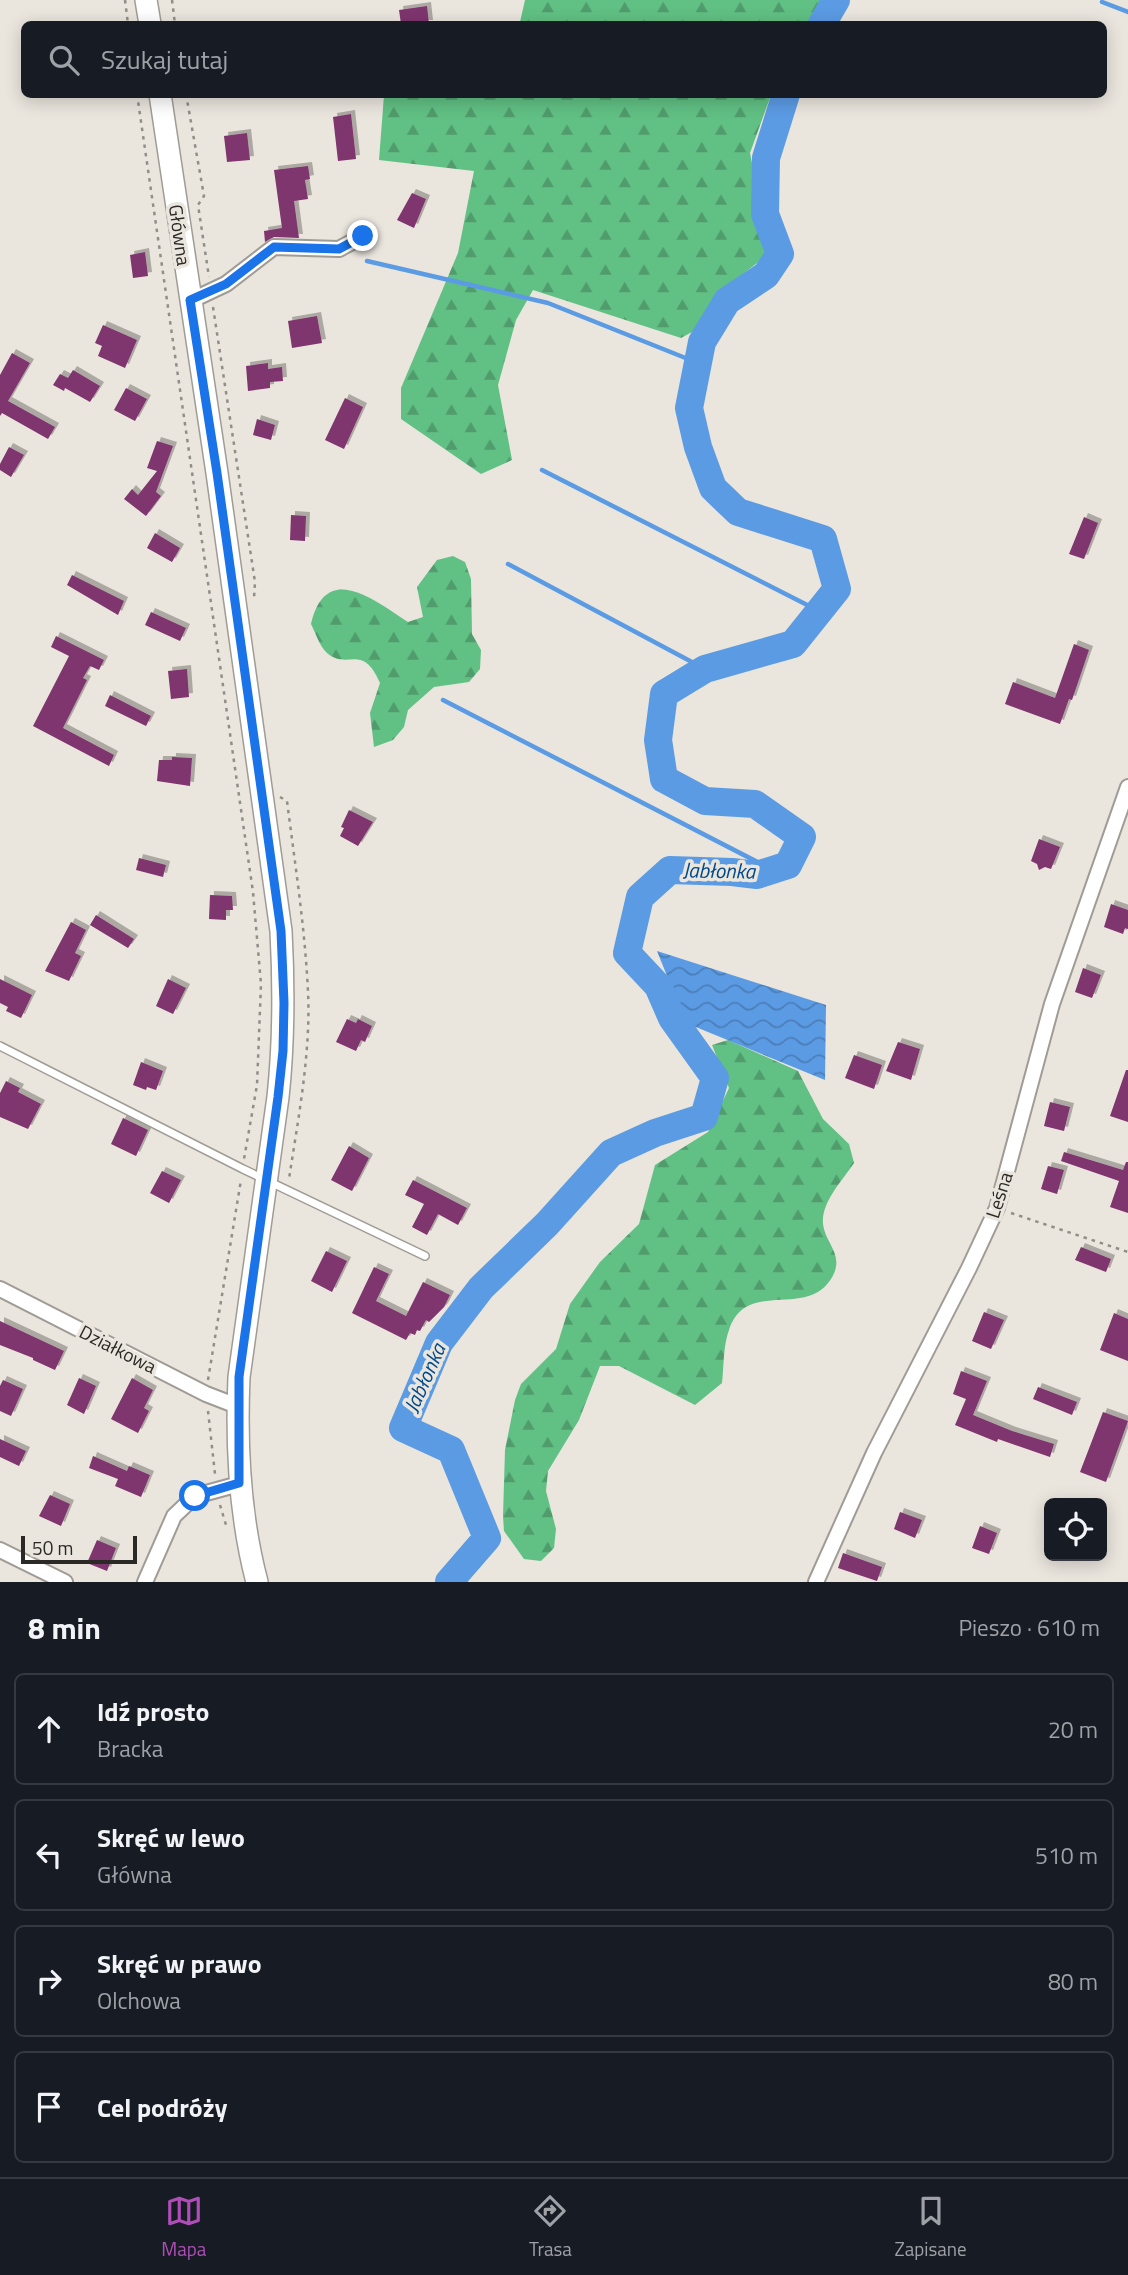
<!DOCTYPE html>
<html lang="pl">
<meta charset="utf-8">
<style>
:root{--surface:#171b24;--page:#20242c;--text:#f1f3f6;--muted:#9ea1a6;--line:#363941;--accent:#ae4eb6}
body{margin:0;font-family:"Titillium Web",sans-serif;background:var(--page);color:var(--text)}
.controls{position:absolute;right:21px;bottom:21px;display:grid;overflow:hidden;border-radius:10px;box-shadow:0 4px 18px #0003}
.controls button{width:63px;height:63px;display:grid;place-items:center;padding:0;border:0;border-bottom:2px solid var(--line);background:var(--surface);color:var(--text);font:35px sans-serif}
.scale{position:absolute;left:21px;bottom:18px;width:116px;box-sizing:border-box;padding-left:7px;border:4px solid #2b2926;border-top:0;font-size:19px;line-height:24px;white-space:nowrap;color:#2b2926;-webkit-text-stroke:5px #eae5dd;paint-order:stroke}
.stop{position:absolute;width:21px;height:21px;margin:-16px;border:5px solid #1a73e8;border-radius:50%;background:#fff}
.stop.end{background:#1a73e8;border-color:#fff;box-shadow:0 2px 7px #0008}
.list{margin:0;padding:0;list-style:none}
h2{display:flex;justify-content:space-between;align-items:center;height:91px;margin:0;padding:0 28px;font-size:30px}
h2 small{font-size:23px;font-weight:400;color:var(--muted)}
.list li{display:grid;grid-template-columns:46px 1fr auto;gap:21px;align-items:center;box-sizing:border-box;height:112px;margin:0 14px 14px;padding:0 14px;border:2px solid var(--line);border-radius:10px}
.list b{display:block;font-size:26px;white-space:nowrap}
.list p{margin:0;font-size:23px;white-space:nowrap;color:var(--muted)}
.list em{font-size:23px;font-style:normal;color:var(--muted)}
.icon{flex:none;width:38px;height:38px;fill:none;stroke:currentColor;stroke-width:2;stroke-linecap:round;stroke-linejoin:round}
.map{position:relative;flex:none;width:1128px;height:1582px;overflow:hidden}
.search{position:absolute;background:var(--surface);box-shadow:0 4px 18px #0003;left:21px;right:21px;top:21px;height:77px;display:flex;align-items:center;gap:18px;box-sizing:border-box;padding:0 24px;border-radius:10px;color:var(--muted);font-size:26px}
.sheet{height:595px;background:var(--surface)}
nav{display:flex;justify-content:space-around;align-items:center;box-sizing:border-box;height:98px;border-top:2px solid var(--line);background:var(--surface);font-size:19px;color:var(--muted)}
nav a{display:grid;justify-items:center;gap:4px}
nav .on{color:var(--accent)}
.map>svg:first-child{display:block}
.forest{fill:url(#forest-firs)}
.water{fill:url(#water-waves)}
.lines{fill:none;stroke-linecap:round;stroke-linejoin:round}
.stream{stroke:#5b9be4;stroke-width:4.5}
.river{stroke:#5b9be4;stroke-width:28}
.building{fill:#7f346e;filter:url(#shadow)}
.service-casing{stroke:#a09c95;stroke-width:10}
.minor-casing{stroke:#a09c95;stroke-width:18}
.primary-casing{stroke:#a09c95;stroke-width:24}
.path{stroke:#918e88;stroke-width:2.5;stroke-dasharray:3.5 5;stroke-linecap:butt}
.service{stroke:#fff;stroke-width:7}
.minor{stroke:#fff;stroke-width:14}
.primary{stroke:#fff;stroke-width:21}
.route{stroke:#1a73e8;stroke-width:9}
.labels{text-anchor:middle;stroke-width:7;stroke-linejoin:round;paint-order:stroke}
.street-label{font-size:19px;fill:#2b2926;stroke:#eae5dd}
.water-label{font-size:21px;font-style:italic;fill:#00498a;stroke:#eae5dd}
</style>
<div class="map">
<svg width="1128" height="1582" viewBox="0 0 1128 1582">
<defs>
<pattern id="forest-firs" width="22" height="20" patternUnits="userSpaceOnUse" patternTransform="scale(1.75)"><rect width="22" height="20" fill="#61c084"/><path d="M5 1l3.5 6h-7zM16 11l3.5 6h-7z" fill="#509c6c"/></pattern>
<pattern id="water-waves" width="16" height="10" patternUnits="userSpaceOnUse" patternTransform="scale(1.75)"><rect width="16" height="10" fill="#5b9be4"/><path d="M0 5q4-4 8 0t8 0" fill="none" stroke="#4b7eb9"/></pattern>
<filter id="shadow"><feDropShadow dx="4" dy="-4" stdDeviation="0" flood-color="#0004"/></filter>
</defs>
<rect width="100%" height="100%" fill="#eae5dd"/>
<path class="forest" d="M525,0H824L809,24H514L520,22Z
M384,95H771L750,153L766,234L765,257L718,293L703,326L681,338L533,290L516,320L498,385L512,460L481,474L401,419V388L458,253L474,171L379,160Z
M453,556L465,562L471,579L472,634L481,650L480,669L469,682L434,687L408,710L404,727L393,740L374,747L370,713L380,683C362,642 348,671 327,653C320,647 315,632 311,624C326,560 375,601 408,622L423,617L417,587L437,560Z
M728,1040L798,1071L823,1119L849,1144L854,1163C843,1180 821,1202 823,1224C825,1244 846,1255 831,1279C806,1319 746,1278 729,1330C723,1346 724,1366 722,1383L695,1405L619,1366H600L579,1420L548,1471L546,1491L556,1529L554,1548L541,1561L524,1559L504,1531L503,1516L505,1450L515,1400L521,1384L556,1349L570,1304L600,1262L639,1224L655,1165L708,1132L729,1088L712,1045Z"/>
<path class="water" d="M657,951L826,1005L825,1080L686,1023Z"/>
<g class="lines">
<path class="stream" d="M1102,2L1128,12
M367,261L548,303L698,363
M542,470L819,611
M508,564L705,669
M443,700L773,870"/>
<path class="river" d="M822,24L836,0
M449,1582L487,1538L451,1450L403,1428L439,1343L481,1288L547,1224L611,1153L655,1133L704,1117L715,1078L672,1018L658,986L627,953L640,897L670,870L732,872L757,875L788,865L802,837L755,804L705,801L664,779L658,740L664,694L705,669L793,644L837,589L823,539L738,512L713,488L698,447L689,408L702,342L727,301L766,275L780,254L765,214L766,158L786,94"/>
</g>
<path class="building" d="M427,6L429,24H401L399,10Z
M351,114L356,159L338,161L333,117Z
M247,133L250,160L227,162L224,136Z
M308,166L310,179L305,180L308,199L294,201L299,238L274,237L265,242L264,231L282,228L274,170Z
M412,193L426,199L414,228L397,220Z
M145,252L148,276L133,278L130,255Z
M317,316L322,343L292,348L288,321Z
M103,325L137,340L125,368L98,356L102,346L95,343Z
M12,353L30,363L8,401L55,427L48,439L2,413L0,416V375Z
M268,363V369L282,367L283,381L270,382V388L248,391L246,366Z
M73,370L100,386L90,402L65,388L64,391L53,385L60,374L68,378Z
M126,388L147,399L135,421L114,410Z
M345,398L363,407L344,449L325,440Z
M257,419L275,425L271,440L253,435Z
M157,441L173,446L156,492L161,496L146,516L124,499L132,489L138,495L157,471L147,468Z
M9,447L24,455L11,477L0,470V464Z
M291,515L306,516L305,541L290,540Z
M1084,517L1098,523L1084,559L1069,554Z
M155,533L180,548L172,562L147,548Z
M72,575L124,601L118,615L67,585Z
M151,612L186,628L180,641L145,625Z
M56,636L104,660L99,670L90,666L83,678L87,680L63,728L114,755L109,766L33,726L69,656L51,647Z
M1074,644L1089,650L1072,700L1069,699L1060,724L1005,704L1013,682L1055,698Z
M187,669L189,697L171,699L168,671Z
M110,695L151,716L146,726L105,706Z
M172,757L192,758L190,786L157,781L159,760H172Z
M349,810L373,822L358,846L340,836L344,828L341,827Z
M1039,839L1060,847L1051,869L1045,867L1039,870L1037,864L1031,861Z
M139,858L166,865L163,877L136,870Z
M210,895L232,896L233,910H226V920L209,919Z
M1111,904L1128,910V929L1125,928L1123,934L1104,927Z
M96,915L134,939L128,948L90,925Z
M71,922L86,930L75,953L81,956L69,981L45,971Z
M1083,968L1101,975L1092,998L1075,992Z
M0,979L32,995L21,1018L6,1011L8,1007L0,1003Z
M168,979L186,988L173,1014L156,1006Z
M347,1019L356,1023L358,1019L372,1026L365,1042L361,1040L356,1051L336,1042Z
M898,1042L920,1049L911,1080L886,1071Z
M854,1055L882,1065L874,1089L845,1078Z
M141,1062L163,1071L156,1090L147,1087L146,1090L133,1085Z
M1126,1070H1128V1122L1110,1116Z
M6,1081L20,1088L18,1092L41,1104L28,1129L0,1117V1093Z
M1050,1102L1070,1107L1064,1131L1044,1126Z
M123,1118L148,1130L136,1156L111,1144Z
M349,1146L369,1158L352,1191L331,1180Z
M1064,1152L1123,1170L1126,1162H1128V1213L1110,1207L1119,1181L1061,1161Z
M1048,1166L1064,1170L1057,1194L1041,1189Z
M162,1171L181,1180L169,1203L150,1193Z
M413,1180L467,1208L458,1225L438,1214L427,1235L412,1227L424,1204L405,1195Z
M1081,1247L1111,1259L1106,1272L1075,1260Z
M326,1251L347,1261L332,1292L311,1281Z
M374,1267L389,1274L376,1301L406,1316L423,1282L450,1295L444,1307L429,1322L426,1320L420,1331L417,1330L415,1335L410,1333L406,1340L352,1313Z
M984,1312L1004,1320L991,1349L972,1341Z
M1114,1313L1128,1319V1361L1100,1350Z
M0,1321L64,1351L55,1370L33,1360V1358L0,1345Z
M961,1371L987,1381L973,1415L1012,1431L1054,1444L1050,1457L998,1439L997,1442L955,1425L966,1399L953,1394Z
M79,1378L96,1386L84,1414L67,1405Z
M132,1378L153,1390L144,1408L149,1411L138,1433L111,1419Z
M3,1380L23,1389L11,1416L0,1411V1386Z
M1038,1387L1077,1402L1072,1415L1033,1399Z
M1103,1412L1128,1421L1106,1482L1080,1472Z
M0,1439L26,1451L19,1466L0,1457Z
M93,1456L127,1471L129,1466L150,1475L141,1497L115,1486L118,1479L89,1468Z
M50,1495L70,1504L61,1526L39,1516Z
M900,1512L922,1520L915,1538L894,1529Z
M980,1526L997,1533L989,1554L972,1548Z
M97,1540L116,1548L107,1571L87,1563Z
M843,1553L882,1567L877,1581L838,1568Z"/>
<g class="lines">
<defs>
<path id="service" d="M0,1046L243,1169L425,1256"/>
<path id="minor" d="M190,301L226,284L274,247L339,249L363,236
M0,1289L206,1394L237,1406
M0,1550L65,1582
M145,1582L174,1516L195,1496L239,1484
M816,1582L874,1453L969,1268L997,1208L1052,1004L1128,787"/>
<path id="primary" d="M146,0L150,24
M160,94L217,473L281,931C284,987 284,1041 278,1097L239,1377C236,1446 239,1514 257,1582"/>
</defs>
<use href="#service" class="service-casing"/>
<use href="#minor" class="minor-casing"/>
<use href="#primary" class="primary-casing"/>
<path class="path" d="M125,0L128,24
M172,0L175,24
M137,94L253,892L261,984L257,1085L244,1159
M186,94L204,196L198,205L209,277
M213,307L255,582L254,598
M280,797L287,801C295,864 305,928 308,992C311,1052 298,1120 289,1179
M1011,1213L1128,1252
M208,1380L241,1180
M208,1411L215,1474
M220,1505L226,1525"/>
<use href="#service" class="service"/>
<use href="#minor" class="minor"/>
<use href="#primary" class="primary"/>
</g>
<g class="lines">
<path class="route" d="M195,1496L239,1483V1377L278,1097L283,1051L284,1003L281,931L217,473L190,300L226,284L274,247L339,249L363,236"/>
</g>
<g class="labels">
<g class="street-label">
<text transform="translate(180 235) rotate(82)" y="7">Główna</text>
<text transform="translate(999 1195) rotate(-72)" y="7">Leśna</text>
<text transform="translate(118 1349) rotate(27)" y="7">Działkowa</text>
</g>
<g class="water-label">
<text transform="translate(719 871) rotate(1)" y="7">Jabłonka</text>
<text transform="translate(425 1378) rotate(-66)" y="7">Jabłonka</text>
</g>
</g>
</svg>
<div class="controls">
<button><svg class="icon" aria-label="locate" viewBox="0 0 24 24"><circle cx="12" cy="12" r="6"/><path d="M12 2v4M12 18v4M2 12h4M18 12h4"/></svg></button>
</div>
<div class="scale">50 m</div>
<div class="stop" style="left:195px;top:1496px"></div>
<div class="stop end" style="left:363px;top:236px"></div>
<div class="search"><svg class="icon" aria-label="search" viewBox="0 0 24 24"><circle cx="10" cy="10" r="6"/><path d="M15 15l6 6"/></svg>Szukaj tutaj</div>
</div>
<section class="sheet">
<h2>8 min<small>Pieszo · 610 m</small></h2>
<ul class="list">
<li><svg class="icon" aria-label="ahead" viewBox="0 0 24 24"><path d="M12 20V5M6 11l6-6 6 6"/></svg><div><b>Idź prosto</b><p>Bracka</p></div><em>20 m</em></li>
<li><svg class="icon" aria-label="left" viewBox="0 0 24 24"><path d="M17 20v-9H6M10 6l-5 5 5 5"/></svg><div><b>Skręć w lewo</b><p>Główna</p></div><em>510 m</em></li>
<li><svg class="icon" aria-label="right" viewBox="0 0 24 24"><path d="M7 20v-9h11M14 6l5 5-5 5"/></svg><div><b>Skręć w prawo</b><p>Olchowa</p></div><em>80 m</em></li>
<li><svg class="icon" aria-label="arrive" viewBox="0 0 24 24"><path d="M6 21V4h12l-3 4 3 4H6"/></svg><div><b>Cel podróży</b></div></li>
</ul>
</section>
<nav>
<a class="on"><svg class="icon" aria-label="map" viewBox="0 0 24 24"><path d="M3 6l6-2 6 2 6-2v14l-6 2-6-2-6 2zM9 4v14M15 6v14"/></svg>Mapa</a>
<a><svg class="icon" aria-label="directions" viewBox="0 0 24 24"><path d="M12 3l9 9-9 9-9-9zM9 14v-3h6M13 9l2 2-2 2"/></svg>Trasa</a>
<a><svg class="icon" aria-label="saved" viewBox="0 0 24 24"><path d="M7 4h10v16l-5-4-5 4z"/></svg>Zapisane</a>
</nav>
